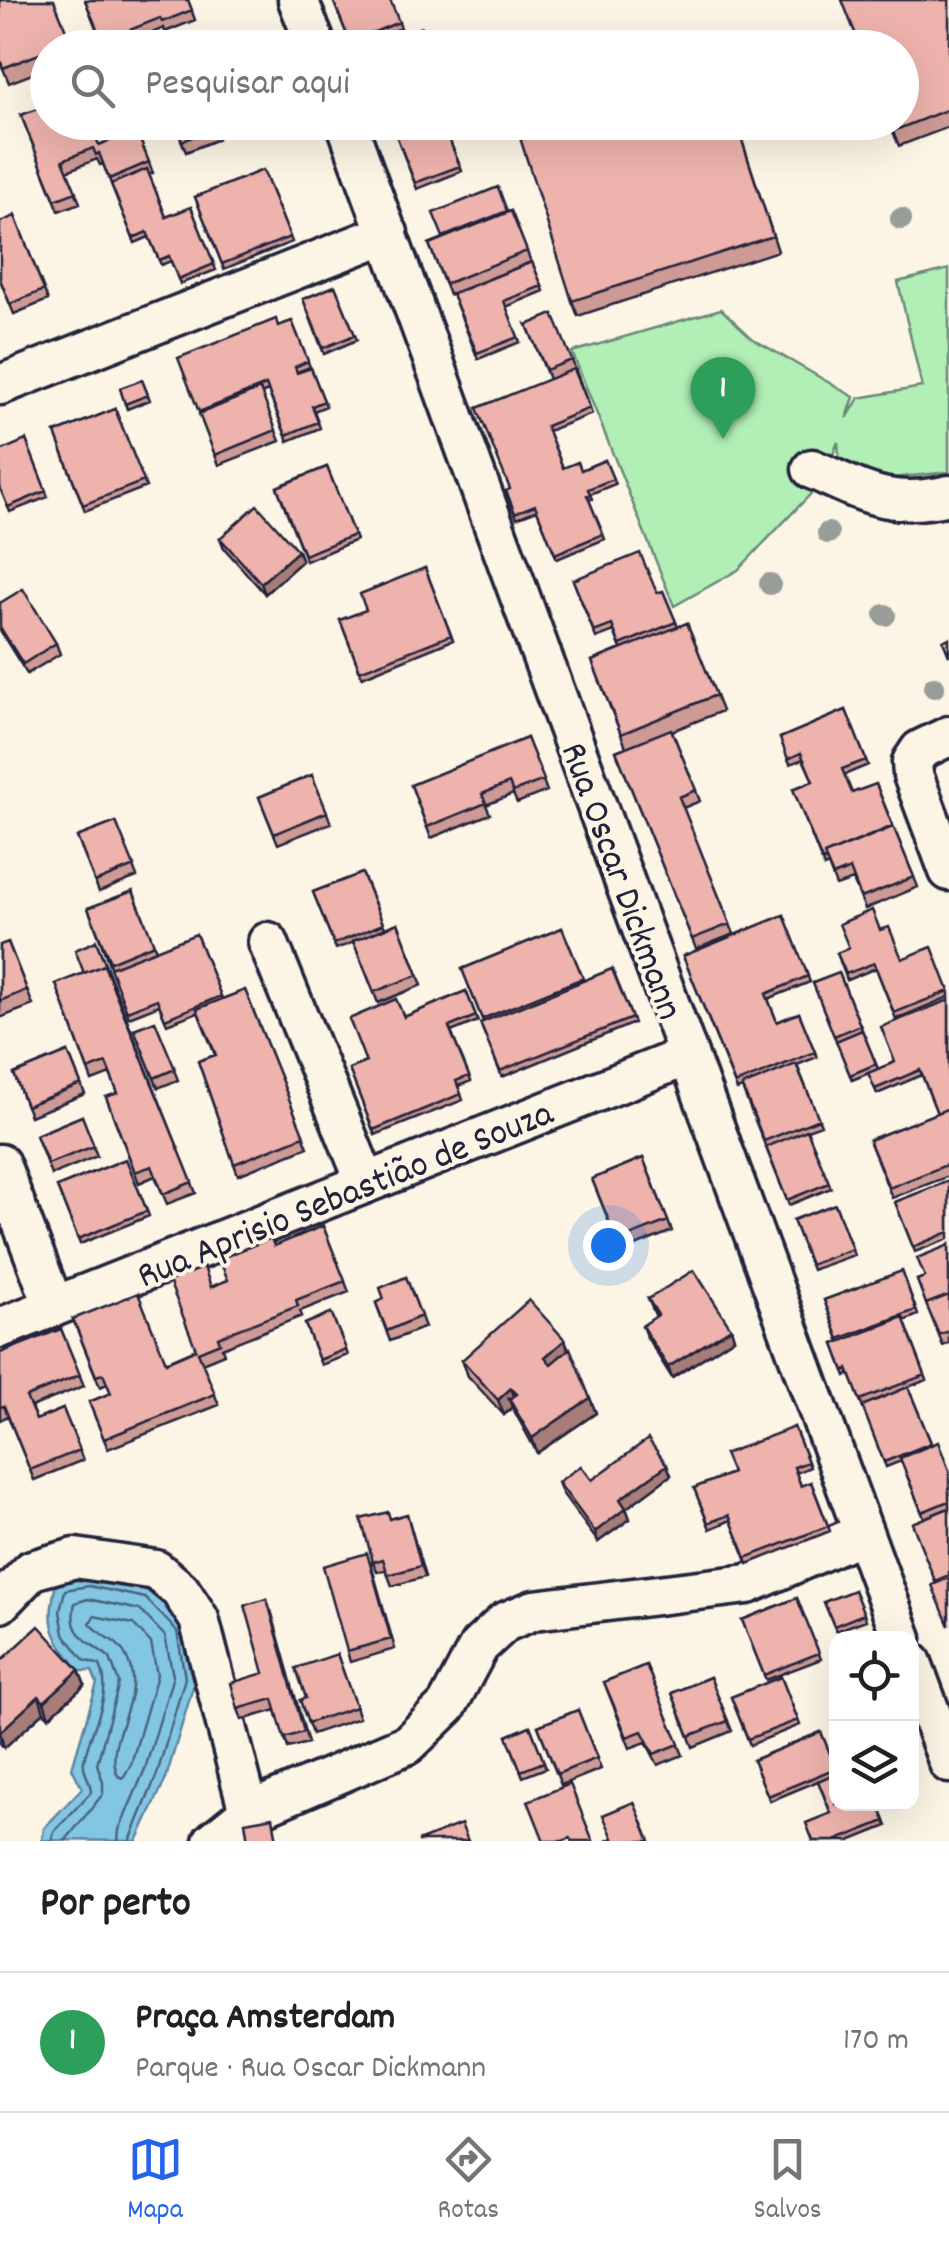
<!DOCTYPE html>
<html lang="pt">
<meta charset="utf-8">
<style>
:root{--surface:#fff;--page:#f2f2f2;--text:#202124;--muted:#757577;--line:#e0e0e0;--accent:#2563eb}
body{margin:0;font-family:Dekko,sans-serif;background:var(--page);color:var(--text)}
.controls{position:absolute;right:30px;bottom:30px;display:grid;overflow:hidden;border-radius:20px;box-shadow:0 10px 40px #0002}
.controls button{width:90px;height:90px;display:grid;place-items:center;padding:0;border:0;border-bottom:2px solid var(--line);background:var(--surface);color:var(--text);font:50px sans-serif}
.you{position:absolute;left:608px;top:1245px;width:35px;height:35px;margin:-25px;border:8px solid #fff;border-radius:50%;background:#1a73e8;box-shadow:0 0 0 15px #1a73e833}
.badge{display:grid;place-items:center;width:65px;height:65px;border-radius:50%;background:var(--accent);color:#fff;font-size:32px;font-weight:700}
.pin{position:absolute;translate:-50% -82px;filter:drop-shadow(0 2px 5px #0008)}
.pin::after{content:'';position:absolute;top:52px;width:35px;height:30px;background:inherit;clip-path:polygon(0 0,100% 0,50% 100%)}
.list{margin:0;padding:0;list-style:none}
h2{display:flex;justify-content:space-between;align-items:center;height:130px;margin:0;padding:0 40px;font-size:42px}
h2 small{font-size:32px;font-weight:400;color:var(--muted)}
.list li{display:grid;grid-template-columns:65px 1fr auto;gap:30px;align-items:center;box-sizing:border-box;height:140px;padding:0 40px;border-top:2px solid var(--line)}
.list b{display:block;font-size:38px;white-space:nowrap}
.list p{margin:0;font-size:32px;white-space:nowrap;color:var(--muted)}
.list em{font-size:32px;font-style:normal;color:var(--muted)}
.icon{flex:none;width:55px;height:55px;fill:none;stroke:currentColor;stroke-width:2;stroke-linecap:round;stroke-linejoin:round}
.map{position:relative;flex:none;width:949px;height:1841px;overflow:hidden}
.search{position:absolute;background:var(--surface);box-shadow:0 10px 40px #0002;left:30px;right:30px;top:30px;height:110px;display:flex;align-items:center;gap:25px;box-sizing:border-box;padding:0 35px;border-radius:55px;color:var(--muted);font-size:38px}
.sheet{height:270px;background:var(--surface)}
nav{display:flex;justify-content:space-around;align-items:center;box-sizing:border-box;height:140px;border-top:2px solid var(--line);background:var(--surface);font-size:28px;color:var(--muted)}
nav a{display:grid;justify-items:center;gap:5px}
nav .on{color:var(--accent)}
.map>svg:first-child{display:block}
.green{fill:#b1efb6;stroke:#6a8878;stroke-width:2.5}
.water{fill:#83c6e4;stroke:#5c84a0;stroke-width:2.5}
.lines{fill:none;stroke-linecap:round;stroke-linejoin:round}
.shore{stroke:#49647f;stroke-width:2.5}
.minor-casing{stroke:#22223b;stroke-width:45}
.minor{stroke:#fcf5e5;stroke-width:38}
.tree{fill:#989d99}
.wall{fill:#cd9a95;stroke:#22223b;stroke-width:2.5}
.shaded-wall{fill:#a77d79;stroke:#22223b;stroke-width:2.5}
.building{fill:#eeb3ad;stroke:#22223b;stroke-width:2.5}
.labels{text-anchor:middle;stroke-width:8;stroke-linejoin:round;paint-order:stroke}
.street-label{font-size:38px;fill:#22223b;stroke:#fcf5e5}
</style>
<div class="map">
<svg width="949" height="1841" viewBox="0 0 949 1841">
<rect width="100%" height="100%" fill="#fcf5e5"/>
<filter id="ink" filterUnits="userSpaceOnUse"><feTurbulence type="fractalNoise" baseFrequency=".01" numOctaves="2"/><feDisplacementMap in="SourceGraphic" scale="20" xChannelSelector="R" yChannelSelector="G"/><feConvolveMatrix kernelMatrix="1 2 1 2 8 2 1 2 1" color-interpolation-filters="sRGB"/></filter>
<g filter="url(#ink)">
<path class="green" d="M949,269V472L882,479L839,458L838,442L822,482L738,570L674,606L572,352L721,309L753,339L854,397L847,418L859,398L922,387L898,282Z"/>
<path class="water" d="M89,1576L151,1589L186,1625L196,1677L166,1778L137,1841L42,1840L44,1828L82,1788L72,1768L97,1683L92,1671H80C50,1633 46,1627 57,1579Z"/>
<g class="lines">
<path class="shore" d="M94,1616L133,1624L151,1643L157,1675L131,1764L123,1778L118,1776C101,1738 150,1698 125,1654C117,1639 100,1636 90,1623Z
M52,1841L54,1832L91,1792C91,1780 82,1772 84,1761C90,1730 114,1695 100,1665L84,1660L64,1634L60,1611L65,1590L89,1586L145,1598L177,1631L185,1678L157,1774L130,1841
M65,1841L103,1794V1782L97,1764L119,1683L110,1658C90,1641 67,1637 75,1603L88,1599L140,1610L165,1636L173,1676L145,1769L119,1830L118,1841"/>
<defs>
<path id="minor" d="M298,0L317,48
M346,122L902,1638
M0,385L388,233
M812,469C864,492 890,509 949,495
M949,736L920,750L912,762L913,775L949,871
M268,942L366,1183
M0,1164L54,1307
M0,1328L687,1056
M0,1603L32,1570L75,1558L156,1570L180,1590L199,1619L249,1812L408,1744L447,1706L479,1646L505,1622L534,1610L748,1584L863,1533
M912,1663L949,1763
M213,1841L249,1812"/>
</defs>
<use href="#minor" class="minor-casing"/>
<use href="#minor" class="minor"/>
</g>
<g class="tree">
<circle cx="901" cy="219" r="11"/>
<circle cx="828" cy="533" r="11"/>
<circle cx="770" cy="584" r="11"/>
<circle cx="885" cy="615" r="11"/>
<circle cx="934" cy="687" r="11"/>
</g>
<path class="wall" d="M0,0L48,48V68L9,83L0,61Z
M85,0H188L195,20L165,32L164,28L116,48H104Z
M333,0H390L401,28L352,47Z
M949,0V127L899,146L889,122Z
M21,115L99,145L136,130L153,173L149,175L166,217L191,207L216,270L180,284L171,261L161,265L149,237L135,243L103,164L100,165L97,159L67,171L80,203L59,211Z
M174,122H212L218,139L186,152Z
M221,122H245L224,131Z
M442,122L462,171L417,189L396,135Z
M736,122L778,251L578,316L572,301Z
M263,170L292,242L224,269L195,197Z
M511,211L531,262L449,295L429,244Z
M15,216L48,300L14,314L0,280Z
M532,262L544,291L506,307L520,342L478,359L452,294Z
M335,286L357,340L324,354L303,299Z
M292,321L310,367L297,372L311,368L326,406L314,411L320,428L288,441L268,391L261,394L280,441L219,465L203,424L278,326Z
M527,325L572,360L592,414L548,431L563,468L581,470L605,460L615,484L590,494L592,499L589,500L605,539L557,559L537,510L517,518L506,491L510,489L549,379Z
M142,380L150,400L127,409L120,388Z
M115,409L146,487L85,511L55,433Z
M26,440L48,497L10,512L0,488Z
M327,467L356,540L306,561L277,487Z
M220,538L298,551L302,561L265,594L224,548Z
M425,568L453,640L362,677L340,620L366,610Z
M573,580L657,593L663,591L678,627L687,623L722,711L672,731L700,801L683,808L734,934L696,949L616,751L626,747L592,661L621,649L614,631L596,638Z
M0,603L56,643L60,654L27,674L0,631Z
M846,710L868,765L844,775L852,793L876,784L918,887L865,909L853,880L836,886L828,865L824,867L793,789L813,781L803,759L790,764L780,738Z
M527,738L547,791L517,803L513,794L486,805L490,814L431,838L411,785Z
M312,775L331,823L278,844L259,797Z
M116,822L137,877L99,892L77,837Z
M362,873L385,928L398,923L422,985L378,1003L354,942L336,949L313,892Z
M133,891L156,950L196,934L222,999L245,990L308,1147L238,1175L198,1061L215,1055L198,1012L167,1024L159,1005L129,1017L88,908Z
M784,915L810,982L768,999L777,1022L799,1013L817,1057L797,1065L821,1125L807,1130L831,1188L789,1205L742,1088L737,1090L683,956Z
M562,928L584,981L612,969L634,1023L502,1077L482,1028L483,1021L462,969Z
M880,930L902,959L949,988V997L896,1019L876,968L847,980L837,953L849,948Z
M96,941L196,1193L167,1204L155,1176L139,1183L106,1097L118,1093L110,1074L92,1081L56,984L84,973Z
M8,942L33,1005L0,1018V945Z
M839,973L878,1069L895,1062L949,1000V1176L892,1198L869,1140L937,1113L922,1075L877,1094L869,1073L852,1080L813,983Z
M466,991L478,1021L451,1032L471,1081L458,1086L463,1100L375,1135L349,1069L366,1062L404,1017Z
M155,1021L178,1080L158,1088L134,1029Z
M68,1052L85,1094L30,1116L14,1074Z
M82,1116L97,1156L51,1175L36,1135Z
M643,1158L672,1231L621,1252L592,1179Z
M126,1159L149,1216L80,1244L57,1187Z
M949,1181V1239L915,1252L895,1202Z
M835,1204L854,1255L812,1270L793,1220Z
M323,1226L349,1292L300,1311L302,1316L222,1348L224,1354L202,1363L219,1405L108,1449L89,1402L111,1393L107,1384L100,1387L73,1319L166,1362L196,1350L211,1287L228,1280L274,1246Z
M949,1245V1343L943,1346L917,1280L925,1277Z
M902,1271L918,1315L904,1321L927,1380L908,1387L932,1445L949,1470V1508L924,1518L901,1461L886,1467L850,1374L846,1376L834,1344L840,1342L824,1300Z
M406,1277L425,1327L390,1341L376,1303L384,1300Z
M648,1299L731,1328L734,1338L672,1378L646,1336L642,1326L656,1317Z
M331,1313L348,1355L321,1365L305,1324Z
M61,1329L84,1386L31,1407L36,1420L63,1409L83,1460L34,1480L8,1416L0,1420V1353Z
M565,1340L596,1413L537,1453L512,1407L504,1415L468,1376L462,1360Z
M794,1427L810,1467L796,1473L801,1486L811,1482L830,1531L748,1564L731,1520L710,1529L694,1488L732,1473Z
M667,1465L671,1475L626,1508L630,1519L598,1542L562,1493L558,1482L592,1480Z
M407,1514L425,1577L392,1586L386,1570L377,1572L373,1562L390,1519Z
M371,1564L395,1649L350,1662L347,1651Z
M854,1590L866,1620L836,1631L824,1602Z
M797,1598L821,1659L766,1680L742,1620Z
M271,1610L308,1743L288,1748L276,1710L242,1720L238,1709L264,1673Z
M337,1654L359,1718L312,1734L300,1700L306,1698Z
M0,1662L85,1685L49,1717L44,1712L4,1748L0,1743Z
M646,1665L683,1755L658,1765L646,1742L630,1748L604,1682Z
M710,1677L732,1731L693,1747L672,1693Z
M781,1677L800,1725L750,1745L731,1697Z
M578,1710L601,1769L561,1785L538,1726Z
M530,1726L546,1768L523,1777L507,1736Z
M821,1732L836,1770V1804H878L887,1826L850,1841H813L831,1814L818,1781L770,1801L753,1760Z"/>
<path class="shaded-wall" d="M298,551L302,561L265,594L261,583Z
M731,1328L734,1338L672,1378L668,1367Z
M565,1340L570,1355L551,1373L545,1357Z
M511,1388L517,1403L509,1399L512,1407L504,1415L498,1400Z
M590,1398L596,1413L537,1453L532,1438Z
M667,1465L671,1475L624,1510L620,1499Z
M626,1508L630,1519L598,1542L595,1532Z
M79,1670L85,1685L49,1717L44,1702Z
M39,1696L44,1712L4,1748L0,1732Z"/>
<path class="building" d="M0,0H54L73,48H48V61L44,52L3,68L0,59Z
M85,0H188L192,10L162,22L160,18L102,41Z
M333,0H390L399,22L350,42Z
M842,0H949V109L893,131L890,122H902V48H861Z
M422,27L430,48H371Z
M271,33L276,48H236Z
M48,105V122H90L99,145L136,130L149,162L109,179L99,153L96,155L93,148L63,160L76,192L55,200L21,115Z
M175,122H212L214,128L182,141Z
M427,122H442L460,166L415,183L396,135Z
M515,122H736L773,236L572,301Z
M147,169L166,217L191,207L214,264L178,279L169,256L159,260L147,232L133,238L111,184Z
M263,170L290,237L222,264L195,197Z
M498,187L507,211L443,237L433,213Z
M511,211L527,251L445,284L429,244Z
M15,216L44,290L10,304L0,279V222Z
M532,262L542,286L504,301L518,337L477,353L452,294Z
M335,286L355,335L323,348L303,299Z
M553,314L572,360L546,370L527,325Z
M276,319L278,326L292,321L308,361L295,367L297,373L311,368L324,401L312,406L318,422L286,435L266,385L199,412L178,358Z
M574,369L590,408L546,426L563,468L578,462L581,470L605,460L613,479L588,489L590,494L587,495L603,534L555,554L535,505L515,513L506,491L510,489L477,408Z
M142,380L148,395L125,404L120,388Z
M260,389L276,430L215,455L199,414Z
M115,409L144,481L83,505L55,433Z
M26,440L46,491L8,507L0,488V451Z
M327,467L354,535L304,555L277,487Z
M257,505L298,551L261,583L220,538Z
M640,553L657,593L663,591L676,622L620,645L612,625L594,632L573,580Z
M425,568L451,635L360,671L340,620L366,610L360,594Z
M23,589L56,643L23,664L0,627V603Z
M687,623L716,695L621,734L592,661Z
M949,638V656L943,641Z
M846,710L866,760L842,769L852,793L876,784L893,827L824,855L826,860L822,861L793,789L813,781L801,753L788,759L780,738Z
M671,729L696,790L679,797L730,924L692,939L616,751Z
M527,738L544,780L513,792L509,783L482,794L486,803L427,827L411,785Z
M312,775L327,812L274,834L259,797Z
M116,822L134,866L95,882L77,837Z
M893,826L914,877L861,898L850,869L833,876L824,855Z
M362,873L383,924L334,944L313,892Z
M133,891L154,944L110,962L88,908Z
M872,910L880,930L889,927L902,959L932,947L949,991L894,1013L874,963L846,974L837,953L849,948L839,924Z
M784,915L808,976L766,994L777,1022L799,1013L815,1052L735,1084L683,956Z
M398,923L418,975L374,992L353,941Z
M562,928L583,978L482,1019L462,969Z
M196,934L221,996L165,1019L157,999L127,1011L110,968Z
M96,941L106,966L104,965L84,973L75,950Z
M8,942L27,990L0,1001V945Z
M104,965L192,1182L163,1194L152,1166L135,1172L106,1097L118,1093L106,1063L88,1070L56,984Z
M612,969L632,1018L500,1071L480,1023Z
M839,973L860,1025L834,1036L813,983Z
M245,990L304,1136L234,1164L198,1061L216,1055L197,1009Z
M466,991L476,1016L449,1027L469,1076L456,1081L461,1094L373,1130L349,1069L366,1062L349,1019L396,999L404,1017Z
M949,1000V1108L937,1113L920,1070L875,1089L868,1073L895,1062L881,1027Z
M155,1021L175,1069L154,1078L134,1029Z
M862,1030L876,1064L850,1075L836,1041Z
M68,1052L81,1084L26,1106L14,1074Z
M796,1064L819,1119L764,1141L742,1086Z
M949,1108V1164L889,1188L869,1140Z
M82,1116L94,1146L48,1164L36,1135Z
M807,1130L829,1183L787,1200L766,1147Z
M643,1158L668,1221L617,1241L592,1179Z
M126,1159L147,1211L78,1239L57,1187Z
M949,1181V1232L913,1247L895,1202Z
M835,1204L852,1249L810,1265L793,1220Z
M323,1226L345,1281L296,1300L298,1306L218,1337L220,1343L198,1352L215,1394L104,1439L89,1402L111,1393L103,1374L96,1376L73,1319L138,1293L166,1362L196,1349L169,1281L204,1267L211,1287L228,1280L219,1259L271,1238L274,1246Z
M949,1245V1295L926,1304L928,1309L917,1280L925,1277L917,1258Z
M694,1270L731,1328L668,1367L642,1326L658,1315L648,1299Z
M902,1271L916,1310L839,1339L824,1300Z
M406,1277L421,1316L387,1331L376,1303L384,1299L380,1288Z
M949,1295V1331L939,1335L926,1304Z
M529,1300L565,1340L545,1357L551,1364L570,1348L590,1398L532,1438L509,1399L517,1394L511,1388L498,1400L462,1360Z
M331,1313L346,1349L319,1360L305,1324Z
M903,1317L925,1375L860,1400L848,1369L844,1371L834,1344Z
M61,1329L80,1375L26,1397L36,1420L63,1409L80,1450L30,1470L4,1406L0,1407V1353Z
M908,1387L931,1443L884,1462L862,1406Z
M794,1427L808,1462L794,1467L801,1486L811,1482L828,1526L746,1558L729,1515L708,1523L694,1488L732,1473L724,1454Z
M648,1439L667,1465L620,1499L626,1508L595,1532L558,1482L581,1466L592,1480Z
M938,1442L949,1470V1501L922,1512L900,1458Z
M949,1508V1575L935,1581L912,1523Z
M388,1512L390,1519L407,1514L421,1566L388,1575L383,1559L373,1562L361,1519Z
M367,1553L391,1639L347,1651L323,1566Z
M949,1578V1626L932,1585Z
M854,1590L864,1614L834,1626L824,1602Z
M797,1598L819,1653L764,1675L742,1620Z
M267,1599L304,1732L284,1738L273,1699L238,1709L231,1683L264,1673L245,1605Z
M39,1626L79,1670L44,1702L39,1696L0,1732V1662Z
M337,1654L356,1707L308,1723L300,1700L306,1698L296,1668Z
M646,1665L679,1744L654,1754L642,1731L627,1737L604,1682Z
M710,1677L728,1721L689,1736L672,1693Z
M781,1677L798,1720L748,1739L731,1697Z
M578,1710L597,1758L557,1774L538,1726Z
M530,1726L544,1762L521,1771L507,1736Z
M821,1732L836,1768L768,1796L753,1760Z
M836,1773V1804H878L885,1821L835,1841H813L806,1823L831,1813L818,1781Z
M570,1784L593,1841H572L570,1838L563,1841H544L528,1801Z
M634,1802L650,1841H606L613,1838L603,1815Z
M273,1817L277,1841H248L245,1822Z
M461,1824L468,1841H418Z"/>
</g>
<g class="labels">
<g class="street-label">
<text transform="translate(624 880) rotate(70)" y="13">Rua Oscar Dickmann</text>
<text transform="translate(344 1192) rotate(-22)" y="13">Rua Aprisio Sebastião de Souza</text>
</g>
</g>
</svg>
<div class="controls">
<button><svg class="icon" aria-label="locate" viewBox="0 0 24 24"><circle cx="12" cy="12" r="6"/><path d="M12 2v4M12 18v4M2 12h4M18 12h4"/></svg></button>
<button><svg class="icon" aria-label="layers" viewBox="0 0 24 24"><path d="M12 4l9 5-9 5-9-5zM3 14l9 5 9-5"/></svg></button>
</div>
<div class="you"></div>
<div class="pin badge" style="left:723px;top:439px;background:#2e9e5b">1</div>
<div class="search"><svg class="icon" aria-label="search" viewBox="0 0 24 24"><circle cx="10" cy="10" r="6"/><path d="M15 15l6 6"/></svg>Pesquisar aqui</div>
</div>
<section class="sheet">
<h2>Por perto<small></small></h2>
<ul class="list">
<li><span class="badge" style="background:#2e9e5b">1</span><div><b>Praça Amsterdam</b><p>Parque · Rua Oscar Dickmann</p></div><em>170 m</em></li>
</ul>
</section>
<nav>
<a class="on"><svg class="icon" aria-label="map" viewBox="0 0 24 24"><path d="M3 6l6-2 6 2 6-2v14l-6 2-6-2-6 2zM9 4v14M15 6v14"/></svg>Mapa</a>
<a><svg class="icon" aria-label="directions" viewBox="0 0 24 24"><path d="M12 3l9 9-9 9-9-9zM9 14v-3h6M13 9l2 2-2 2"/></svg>Rotas</a>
<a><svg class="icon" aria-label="saved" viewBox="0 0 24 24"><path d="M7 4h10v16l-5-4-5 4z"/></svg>Salvos</a>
</nav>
